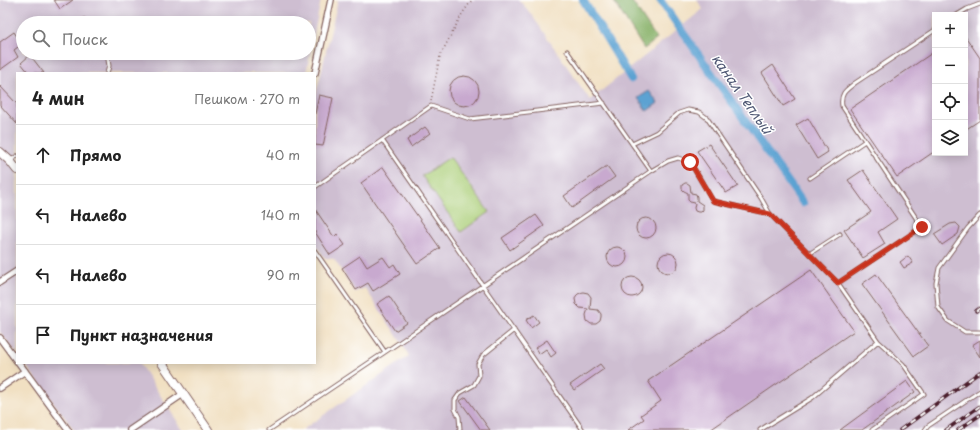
<!DOCTYPE html>
<html lang="ru">
<meta charset="utf-8">
<style>
:root{--surface:#fff;--page:#f2f2f2;--text:#222;--muted:#767676;--line:#e0e0e0}
body{margin:0;font-family:"Playpen Sans",sans-serif;background:var(--page);color:var(--text)}
.controls{position:absolute;right:12px;top:12px;display:grid;overflow:hidden;border-radius:0px;box-shadow:0 2px 10px #0003}
.controls button{width:36px;height:36px;display:grid;place-items:center;padding:0;border:0;border-bottom:1px solid var(--line);background:var(--surface);color:var(--text);font:20px sans-serif}
.stop{position:absolute;width:12px;height:12px;margin:-9px;border:3px solid #c8321e;border-radius:50%;background:#fff}
.stop.end{background:#c8321e;border-color:#fff;box-shadow:0 1px 4px #0008}
.list{margin:0;padding:0;list-style:none}
h2{display:flex;justify-content:space-between;align-items:center;height:52px;margin:0;padding:0 16px;font-size:17px}
h2 small{font-size:13px;font-weight:400;color:var(--muted)}
.list li{display:grid;grid-template-columns:26px 1fr auto;gap:12px;align-items:center;box-sizing:border-box;height:60px;padding:0 16px;border-top:1px solid var(--line)}
.list b{display:block;font-size:15px;white-space:nowrap}
.list em{font-size:13px;font-style:normal;color:var(--muted)}
.icon{flex:none;width:22px;height:22px;fill:none;stroke:currentColor;stroke-width:2;stroke-linecap:round;stroke-linejoin:round}
.map{position:relative;flex:none;width:980px;height:430px;overflow:hidden}
.search{position:absolute;background:var(--surface);box-shadow:0 2px 10px #0003;left:16px;top:16px;width:300px;height:44px;display:flex;align-items:center;gap:10px;box-sizing:border-box;padding:0 14px;border-radius:22px;color:var(--muted);font-size:15px}
.panel{position:absolute;background:var(--surface);box-shadow:0 2px 10px #0003;left:16px;top:72px;width:300px;height:292px;border-radius:0px}
.map>svg:first-child{display:block}
.industrial{fill:#cebed1;fill-rule:evenodd}
.green{fill:#aace77;stroke:#7a7651}
.forest{fill:#87b168;stroke:#68684a}
.water{fill:#5ca2d2;stroke:#53607e}
.lines{fill:none;stroke-linecap:round;stroke-linejoin:round}
.canal{stroke:#5ca2d2;stroke-width:8}
.building{fill:#c8a9cf}
.lane-casing{stroke:#846360;stroke-width:5}
.street-casing{stroke:#846360;stroke-width:8}
.secondary-casing{stroke:#846360;stroke-width:10}
.path{stroke:#846360;stroke-width:1.5;stroke-dasharray:1 3;stroke-linecap:butt}
.lane{stroke:#fff;stroke-width:3}
.street{stroke:#fff;stroke-width:5.5}
.secondary{stroke:#fff;stroke-width:8}
.rail-casing{stroke:#4a1f2b;stroke-width:3.5}
.rail{stroke:#fff;stroke-width:2;stroke-dasharray:6;stroke-linecap:butt}
.route{stroke:#c8321e;stroke-width:5}
.labels{text-anchor:middle;stroke-width:3;stroke-linejoin:round;paint-order:stroke}
.water-label{font-size:14px;font-style:italic;fill:#525a76;stroke:#fff}
</style>
<div class="map">
<svg width="980" height="430" viewBox="0 0 980 430">
<rect width="100%" height="100%" fill="#fff"/>
<filter id="ink" filterUnits="userSpaceOnUse"><feTurbulence type="fractalNoise" baseFrequency=".025" numOctaves="2"/><feDisplacementMap in="SourceGraphic" scale="8" xChannelSelector="R" yChannelSelector="G"/><feConvolveMatrix kernelMatrix="1 2 1 2 8 2 1 2 1" color-interpolation-filters="sRGB"/></filter>
<filter id="wash" filterUnits="userSpaceOnUse"><feTurbulence type="fractalNoise" baseFrequency=".012" numOctaves="4" result="noise"/><feDisplacementMap in="SourceGraphic" scale="16" xChannelSelector="R" yChannelSelector="G"/><feGaussianBlur stdDeviation="0.9" result="paint"/><feColorMatrix in="noise" values="0 0 0 0 0 0 0 0 0 0 0 0 0 0 0 0 0 1.4 0 .05"/><feComposite in="paint" operator="in"/></filter>
<g filter="url(#wash)">
<rect width="100%" height="100%" fill="#f1e0c2"/>
<path class="industrial" d="M0,0H321L306,73H17V354L0,332ZM23,23H309V53H23Z
M338,0H519L531,14L590,100L703,9L697,0H980V430H302L409,356L401,342L365,288L355,292L334,259L325,258L315,244V99ZM935,15H965V153H935Z
M24,363H139L183,430H74Z"/>
<path class="green" d="M450,157L489,212L461,232L422,176Z"/>
<path class="forest" d="M613,0H631L657,39L644,49Z"/>
<path class="water" d="M649,91L658,103L647,111L638,98Z"/>
<g class="lines">
<path class="canal" d="M583,0L631,79
M660,0L803,203"/>
</g>
<g id="blocks">
<path class="building" d="M54,0H73L60,9Z
M14,32L22,44L14,50L18,57L0,70V42Z
M965,36L980,58V120L965,130Z
M935,51V151L897,177L850,109Z
M30,55L44,73H29L21,63Z
M773,65L795,99L783,106L762,73Z
M449 91a15 15 0 1 1 30 0a15 15 0 1 1-30 0Z
M0,86L17,104V124L0,105Z
M319,95L333,98L323,146L315,145V114Z
M808,118L828,152L817,159L796,125Z
M425,127L430,133L411,147L407,140Z
M709,144L738,186L726,193L697,151Z
M607,166L615,177L572,208L564,196Z
M383,167L440,248L417,264L361,183Z
M863,170L897,219L878,232L885,244L863,258L844,230L871,212L848,180Z
M685,183H687L690,185L691,193L696,194L697,197V201L703,205V210L701,212H698L695,211L694,208L695,203L690,202L688,200V193L684,191L682,189V185Z
M315,209L334,237L337,234L345,245L330,255L315,232Z
M536,215L544,226L510,250L502,238Z
M636 228a10 10 0 1 1 20 0a10 10 0 1 1-20 0Z
M956,223L960,227L958,234L942,245L934,234L950,224Z
M607 257a10 10 0 1 1 20 0a10 10 0 1 1-20 0Z
M658 263a10 10 0 1 1 20 0a10 10 0 1 1-20 0Z
M360,256L367,267L383,257L390,267L394,264L400,274L373,291L368,283L356,290L342,268Z
M908,256L913,263L904,268L900,262Z
M811,270L854,331L710,430H628L644,419L641,415L661,401L648,381Z
M876,274L928,346L914,356L862,284Z
M622 287a10 10 0 1 1 20 0a10 10 0 1 1-20 0Z
M583,292L588,293L591,297L590,309L598,310L601,314V317L600,321L596,324H591L587,321L586,315L588,309L580,308L576,304L575,299L576,296L578,294Z
M389,296L407,323L395,331L377,304Z
M534,315L539,322L531,328L526,320Z
M547,340L556,353L551,357L546,349L539,354L535,348Z
M980,340V357L972,345Z
M600,364L604,369L574,390L570,385Z
M907,381L915,392L862,430H840Z
M466,397L490,430H481L460,401Z"/>
</g>
</g>
<g filter="url(#ink)">
<use href="#blocks" fill-opacity="0" stroke="#846360" stroke-width="1"/>
<g class="lines">
<defs>
<path id="lane" d="M957,15L967,9L980,4
M84,20L87,23
M107,73L109,66L107,53
M382,140L583,430
M632,144L657,132L679,113L688,110L699,112L707,118L761,198L770,214
M11,160L17,156
M651,171L668,161L678,158L690,162L713,201L770,214L838,283L878,341
M810,178L865,141
M315,187L431,106L470,119L604,103
M980,215L968,228L939,268L936,283L938,307L948,321L965,332H980
M809,254L840,234
M838,283L922,227L842,106C840,93 846,90 855,83L935,30
M385,352L651,171L567,51
M269,430L385,352L315,251
M459,430L460,429L459,417L455,409V400L460,393L474,385L479,376L478,364L483,355L514,330
M760,430L812,398L878,341L903,364L924,394L872,430
M925,430L928,426L980,391"/>
<path id="street" d="M315,73L331,0
M0,282L17,271
M0,338L17,361
M19,363L68,430
M0,388L25,371
M130,430L183,394"/>
<path id="secondary" d="M0,152L10,161L17,170
M162,363L208,430"/>
</defs>
<use href="#lane" class="lane-casing"/>
<use href="#street" class="street-casing"/>
<use href="#secondary" class="secondary-casing"/>
<path class="path" d="M431,101L440,56L462,14L472,0"/>
<use href="#lane" class="lane"/>
<use href="#street" class="street"/>
<use href="#secondary" class="secondary"/>
<defs>
<path id="rail" d="M976,311L980,308
M900,430L980,372
M946,430L980,406
M958,430L980,415"/>
</defs>
<use href="#rail" class="rail-casing"/>
<use href="#rail" class="rail"/>
</g>
</g>
<g class="lines" filter="url(#ink)">
<path class="route" d="M690,162L713,201L770,214L838,283L922,227"/>
</g>
<g class="labels">
<g class="water-label">
<text transform="translate(742 94) rotate(55)" y="5">канал Теплый</text>
</g>
</g>
</svg>
<div class="controls">
<button>+</button>
<button>−</button>
<button><svg class="icon" aria-label="locate" viewBox="0 0 24 24"><circle cx="12" cy="12" r="6"/><path d="M12 2v4M12 18v4M2 12h4M18 12h4"/></svg></button>
<button><svg class="icon" aria-label="layers" viewBox="0 0 24 24"><path d="M12 4l9 5-9 5-9-5zM3 14l9 5 9-5"/></svg></button>
</div>
<div class="stop" style="left:690px;top:162px"></div>
<div class="stop end" style="left:922px;top:227px"></div>
<div class="search"><svg class="icon" aria-label="search" viewBox="0 0 24 24"><circle cx="10" cy="10" r="6"/><path d="M15 15l6 6"/></svg>Поиск</div>
<section class="panel">
<h2>4 мин<small>Пешком · 270 m</small></h2>
<ul class="list">
<li><svg class="icon" aria-label="ahead" viewBox="0 0 24 24"><path d="M12 20V5M6 11l6-6 6 6"/></svg><div><b>Прямо</b></div><em>40 m</em></li>
<li><svg class="icon" aria-label="left" viewBox="0 0 24 24"><path d="M17 20v-9H6M10 6l-5 5 5 5"/></svg><div><b>Налево</b></div><em>140 m</em></li>
<li><svg class="icon" aria-label="left" viewBox="0 0 24 24"><path d="M17 20v-9H6M10 6l-5 5 5 5"/></svg><div><b>Налево</b></div><em>90 m</em></li>
<li><svg class="icon" aria-label="arrive" viewBox="0 0 24 24"><path d="M6 21V4h12l-3 4 3 4H6"/></svg><div><b>Пункт назначения</b></div></li>
</ul>
</section>
</div>
